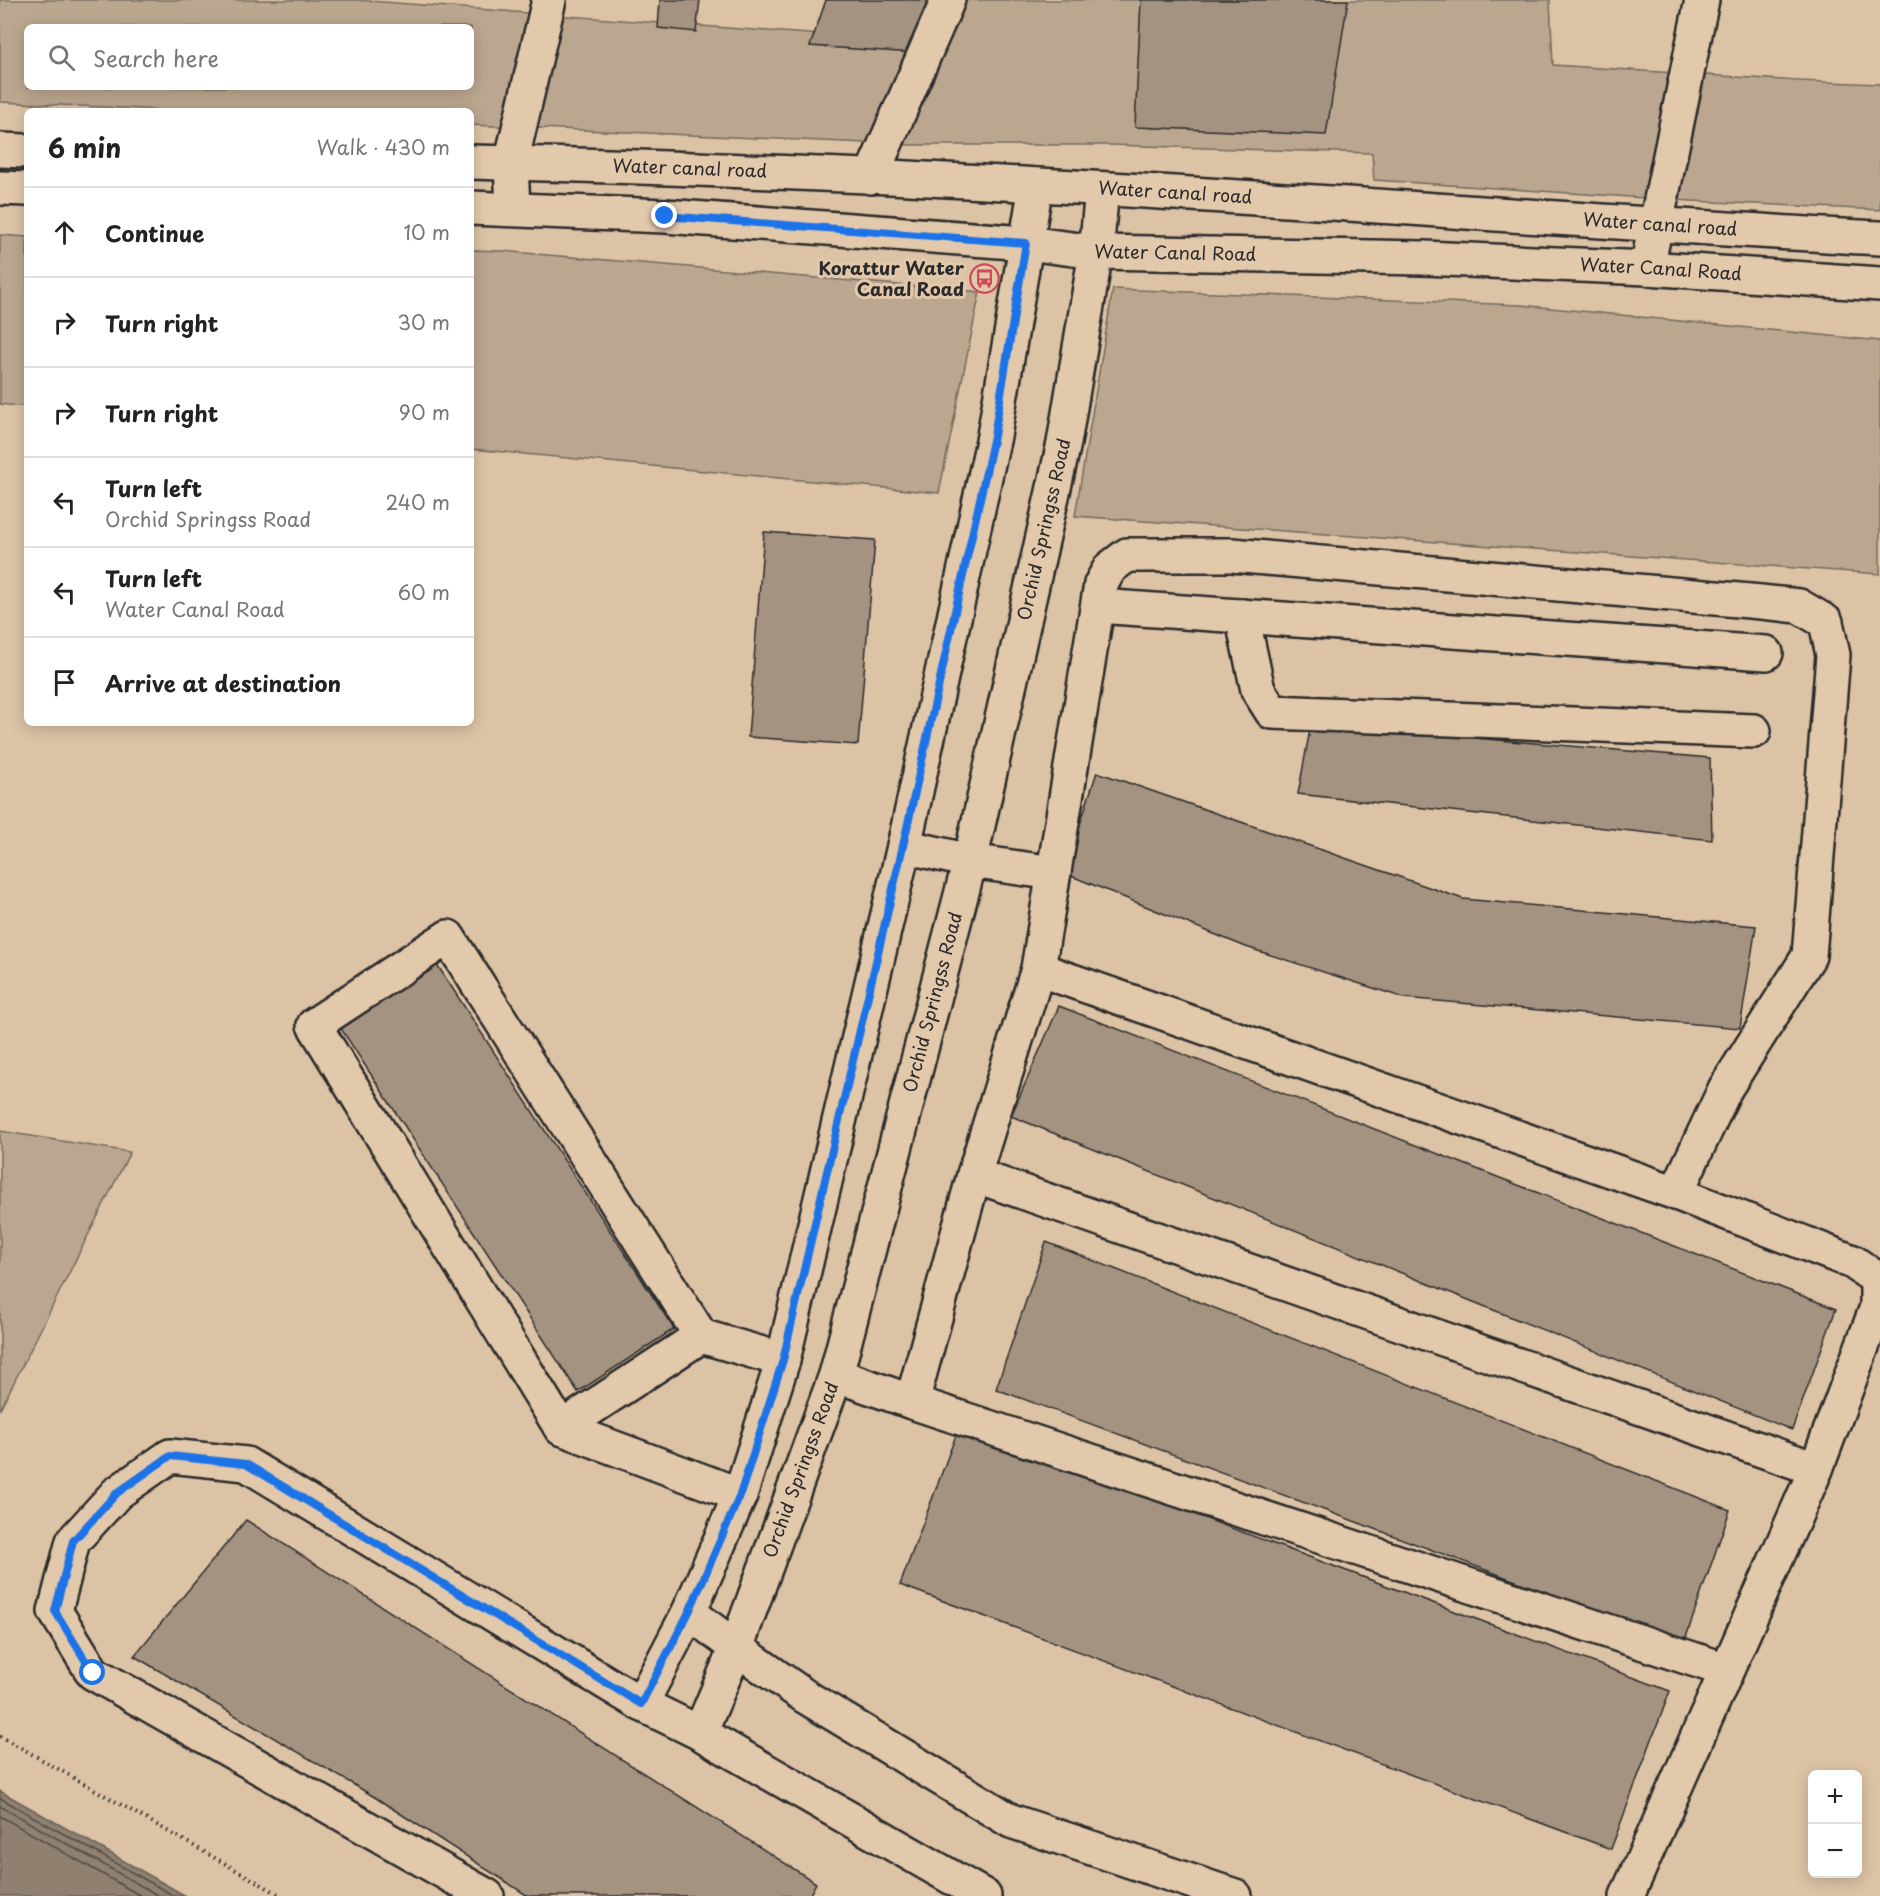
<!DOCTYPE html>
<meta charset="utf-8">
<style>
:root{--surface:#fff;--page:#f6f6f6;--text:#222;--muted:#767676;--line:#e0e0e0}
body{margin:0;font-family:"Playpen Sans",sans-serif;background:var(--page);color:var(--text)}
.controls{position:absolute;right:18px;bottom:18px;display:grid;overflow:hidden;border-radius:9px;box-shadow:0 3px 15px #0003}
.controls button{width:54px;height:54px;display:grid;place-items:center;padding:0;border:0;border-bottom:2px solid var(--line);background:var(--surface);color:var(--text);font:30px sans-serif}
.stop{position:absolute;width:18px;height:18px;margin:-14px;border:4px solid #1a73e8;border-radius:50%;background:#fff}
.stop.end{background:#1a73e8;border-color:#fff;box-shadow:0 2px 6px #0008}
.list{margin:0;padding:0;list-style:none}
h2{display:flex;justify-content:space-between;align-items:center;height:78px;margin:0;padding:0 24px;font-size:26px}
h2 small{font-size:20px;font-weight:400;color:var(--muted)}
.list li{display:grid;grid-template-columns:39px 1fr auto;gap:18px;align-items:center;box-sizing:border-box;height:90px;padding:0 24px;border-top:2px solid var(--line)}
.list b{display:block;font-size:22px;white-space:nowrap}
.list p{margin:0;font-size:20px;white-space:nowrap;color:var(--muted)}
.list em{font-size:20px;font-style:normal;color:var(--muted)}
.icon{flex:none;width:33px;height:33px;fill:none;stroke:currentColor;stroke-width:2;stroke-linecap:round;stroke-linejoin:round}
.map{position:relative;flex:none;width:1880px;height:1896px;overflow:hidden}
.search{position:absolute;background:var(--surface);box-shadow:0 3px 15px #0003;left:24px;top:24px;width:450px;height:66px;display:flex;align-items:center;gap:15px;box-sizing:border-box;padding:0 21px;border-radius:9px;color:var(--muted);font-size:22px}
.panel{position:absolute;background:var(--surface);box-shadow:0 3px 15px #0003;left:24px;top:108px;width:450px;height:618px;border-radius:9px}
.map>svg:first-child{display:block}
.green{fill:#bba78f;stroke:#73695d;stroke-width:1.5;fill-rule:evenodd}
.water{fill:#8f8070;stroke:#675e54;stroke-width:1.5}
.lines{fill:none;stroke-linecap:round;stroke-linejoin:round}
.shore{stroke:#534d47;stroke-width:1.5}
.building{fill:#a49380;stroke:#2b2b2b;stroke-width:1.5}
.minor-casing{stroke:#2b2b2b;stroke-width:38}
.major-casing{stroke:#2b2b2b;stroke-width:38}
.path{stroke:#2b2b2b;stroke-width:4;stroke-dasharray:1.5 4.5;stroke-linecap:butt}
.minor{stroke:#e3c9ab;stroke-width:33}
.major{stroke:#e3c9ab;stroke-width:33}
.route{stroke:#1a73e8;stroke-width:8}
.labels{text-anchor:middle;stroke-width:6;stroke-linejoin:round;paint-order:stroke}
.street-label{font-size:18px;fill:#2b2b2b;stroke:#e3c9ab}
.poi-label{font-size:18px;font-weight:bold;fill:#2b2b2b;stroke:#e3c9ab;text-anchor:end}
</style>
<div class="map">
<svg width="1880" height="1896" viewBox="0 0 1880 1896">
<rect width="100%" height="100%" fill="#dcc3a6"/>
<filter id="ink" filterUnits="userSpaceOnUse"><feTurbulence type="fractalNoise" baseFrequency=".0167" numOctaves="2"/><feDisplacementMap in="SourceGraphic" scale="12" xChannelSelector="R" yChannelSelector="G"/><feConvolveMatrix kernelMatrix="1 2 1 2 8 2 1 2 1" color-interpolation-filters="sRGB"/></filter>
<g filter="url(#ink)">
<path class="green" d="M0,0H355L943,44L964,0H1550L1553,65L1799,81L1880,84V210L1691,201L1374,180L1372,153L1110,145H911L471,125V111H183L0,102ZM27,27H471V87H27Z
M0,235L27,237V407L0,404Z
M471,250L501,251L980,292L939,493L471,449Z
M1113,289L1521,305L1880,341V574L1075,516Z
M0,1131L130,1152L0,1410Z"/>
<path class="water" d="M0,1791L186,1896H0Z"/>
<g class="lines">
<path class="shore" d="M0,1798L174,1896
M0,1806L159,1896
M0,1816L141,1896"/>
</g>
<path class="building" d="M660,0H700L696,32L658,28Z
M826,0H936L914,53L810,46Z
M1141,0H1348L1326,135L1135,127Z
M764,532L875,540L858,745L748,737Z
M1311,724L1710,758L1712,840L1298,794Z
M1097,772L1463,899L1756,926L1740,1028L1404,998L1246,947L1064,873Z
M434,960L674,1329L578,1392L338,1024Z
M1059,1006L1836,1309L1792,1430L1011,1116Z
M1046,1242L1730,1510L1684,1643L996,1389Z
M959,1427L1670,1691L1611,1849L900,1585Z
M246,1520L816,1883L809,1896H528L373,1796L134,1656Z"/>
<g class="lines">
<defs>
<g id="minor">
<path d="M871,177L948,0"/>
<path d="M513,209L511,163L549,0"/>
<path d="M1647,268L1702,0"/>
<path d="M1098,606L1766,653"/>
<path d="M1242,616L1258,690L1272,712L1754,731"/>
<path d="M904,846L970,861L1054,873"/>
<path d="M1038,969L1676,1193L1853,1262L1877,1279V1307L1816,1469L1627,1896"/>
<path d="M974,1175L1816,1469"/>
<path d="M836,1375L912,1402L1726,1670"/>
<path d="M912,1402L974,1175L1038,969L1101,584L1110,568L1127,555H1232L1761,602L1799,606L1826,622L1833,655L1809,956L1725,1089L1676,1193"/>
<path d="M561,1428L701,1336"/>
<path d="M740,1495L561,1428L314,1025L448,937L701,1336L783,1360"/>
<path d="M689,1612L736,1648L806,1697L1011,1821L1235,1896"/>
<path d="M641,1704L689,1612L740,1495L783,1360L904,846L994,436L1036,185"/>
<path id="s1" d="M700,1733L736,1648L836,1375L970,861L1064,443L1096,252L1102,189"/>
<path d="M487,1896L93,1673L55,1611L73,1541L117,1493L170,1456L246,1464L641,1704L700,1733L984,1896"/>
</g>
<g id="major">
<path d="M0,150L27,151"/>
<path id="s2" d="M471,162C660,167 849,174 1038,185C1319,200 1599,223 1880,238"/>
<path d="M0,188L27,189"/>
<path id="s3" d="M471,208L665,216L1026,243L1096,252L1424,258L1647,268L1880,284"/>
</g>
</defs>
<use href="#minor" class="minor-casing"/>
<use href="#major" class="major-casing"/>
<path class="path" d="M0,1736L282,1896"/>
<use href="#minor" class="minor"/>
<use href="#major" class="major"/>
</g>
</g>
<g class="lines" filter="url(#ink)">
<path class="route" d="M93,1673L55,1611L73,1541L117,1493L170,1456L246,1464L641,1704L689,1612L740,1495L783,1360L903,846L994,436L1026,243L665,216"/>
</g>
<defs>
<symbol id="bus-ring" viewBox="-11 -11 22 22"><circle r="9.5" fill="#e3c9ab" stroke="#d1495b" stroke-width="1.5"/><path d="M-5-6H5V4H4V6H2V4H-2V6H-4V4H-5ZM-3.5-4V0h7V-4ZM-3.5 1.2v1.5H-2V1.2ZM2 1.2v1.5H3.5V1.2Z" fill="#d1495b"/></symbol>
</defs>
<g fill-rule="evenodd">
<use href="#bus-ring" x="968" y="262" width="33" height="33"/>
</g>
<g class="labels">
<g class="street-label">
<text dy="6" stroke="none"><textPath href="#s2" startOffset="219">Water canal road</textPath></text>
<text dy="6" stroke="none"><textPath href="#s2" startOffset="705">Water canal road</textPath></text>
<text dy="6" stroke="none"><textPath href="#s2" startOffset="1191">Water canal road</textPath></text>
<text dy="6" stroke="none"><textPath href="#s3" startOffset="706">Water Canal Road</textPath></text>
<text dy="6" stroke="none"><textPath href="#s3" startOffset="1192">Water Canal Road</textPath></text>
<text dy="6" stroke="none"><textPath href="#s1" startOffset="1254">Orchid Springss Road</textPath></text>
<text dy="6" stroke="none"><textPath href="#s1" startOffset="768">Orchid Springss Road</textPath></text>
<text dy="6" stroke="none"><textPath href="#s1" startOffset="282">Orchid Springss Road</textPath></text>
</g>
<g class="poi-label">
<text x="964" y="275">Korattur Water<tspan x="964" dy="21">Canal Road</tspan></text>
</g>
</g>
</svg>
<div class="controls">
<button>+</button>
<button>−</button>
</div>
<div class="stop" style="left:93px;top:1673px"></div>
<div class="stop end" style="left:665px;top:216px"></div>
<div class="search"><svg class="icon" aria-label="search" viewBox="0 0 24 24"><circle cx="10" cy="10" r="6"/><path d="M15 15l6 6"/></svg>Search here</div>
<section class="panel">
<h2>6 min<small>Walk · 430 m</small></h2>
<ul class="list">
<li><svg class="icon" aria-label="ahead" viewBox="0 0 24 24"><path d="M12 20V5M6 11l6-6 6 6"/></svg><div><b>Continue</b></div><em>10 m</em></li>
<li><svg class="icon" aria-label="right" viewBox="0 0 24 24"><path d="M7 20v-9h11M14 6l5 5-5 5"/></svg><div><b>Turn right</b></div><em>30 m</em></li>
<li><svg class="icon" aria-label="right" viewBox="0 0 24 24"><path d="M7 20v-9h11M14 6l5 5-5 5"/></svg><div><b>Turn right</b></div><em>90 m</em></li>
<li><svg class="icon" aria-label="left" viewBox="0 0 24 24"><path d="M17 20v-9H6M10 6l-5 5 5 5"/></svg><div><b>Turn left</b><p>Orchid Springss Road</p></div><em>240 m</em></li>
<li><svg class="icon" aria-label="left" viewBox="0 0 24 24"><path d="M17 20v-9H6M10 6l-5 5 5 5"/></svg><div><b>Turn left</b><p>Water Canal Road</p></div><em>60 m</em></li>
<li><svg class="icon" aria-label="arrive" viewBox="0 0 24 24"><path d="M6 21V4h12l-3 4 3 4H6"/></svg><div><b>Arrive at destination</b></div></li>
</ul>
</section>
</div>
